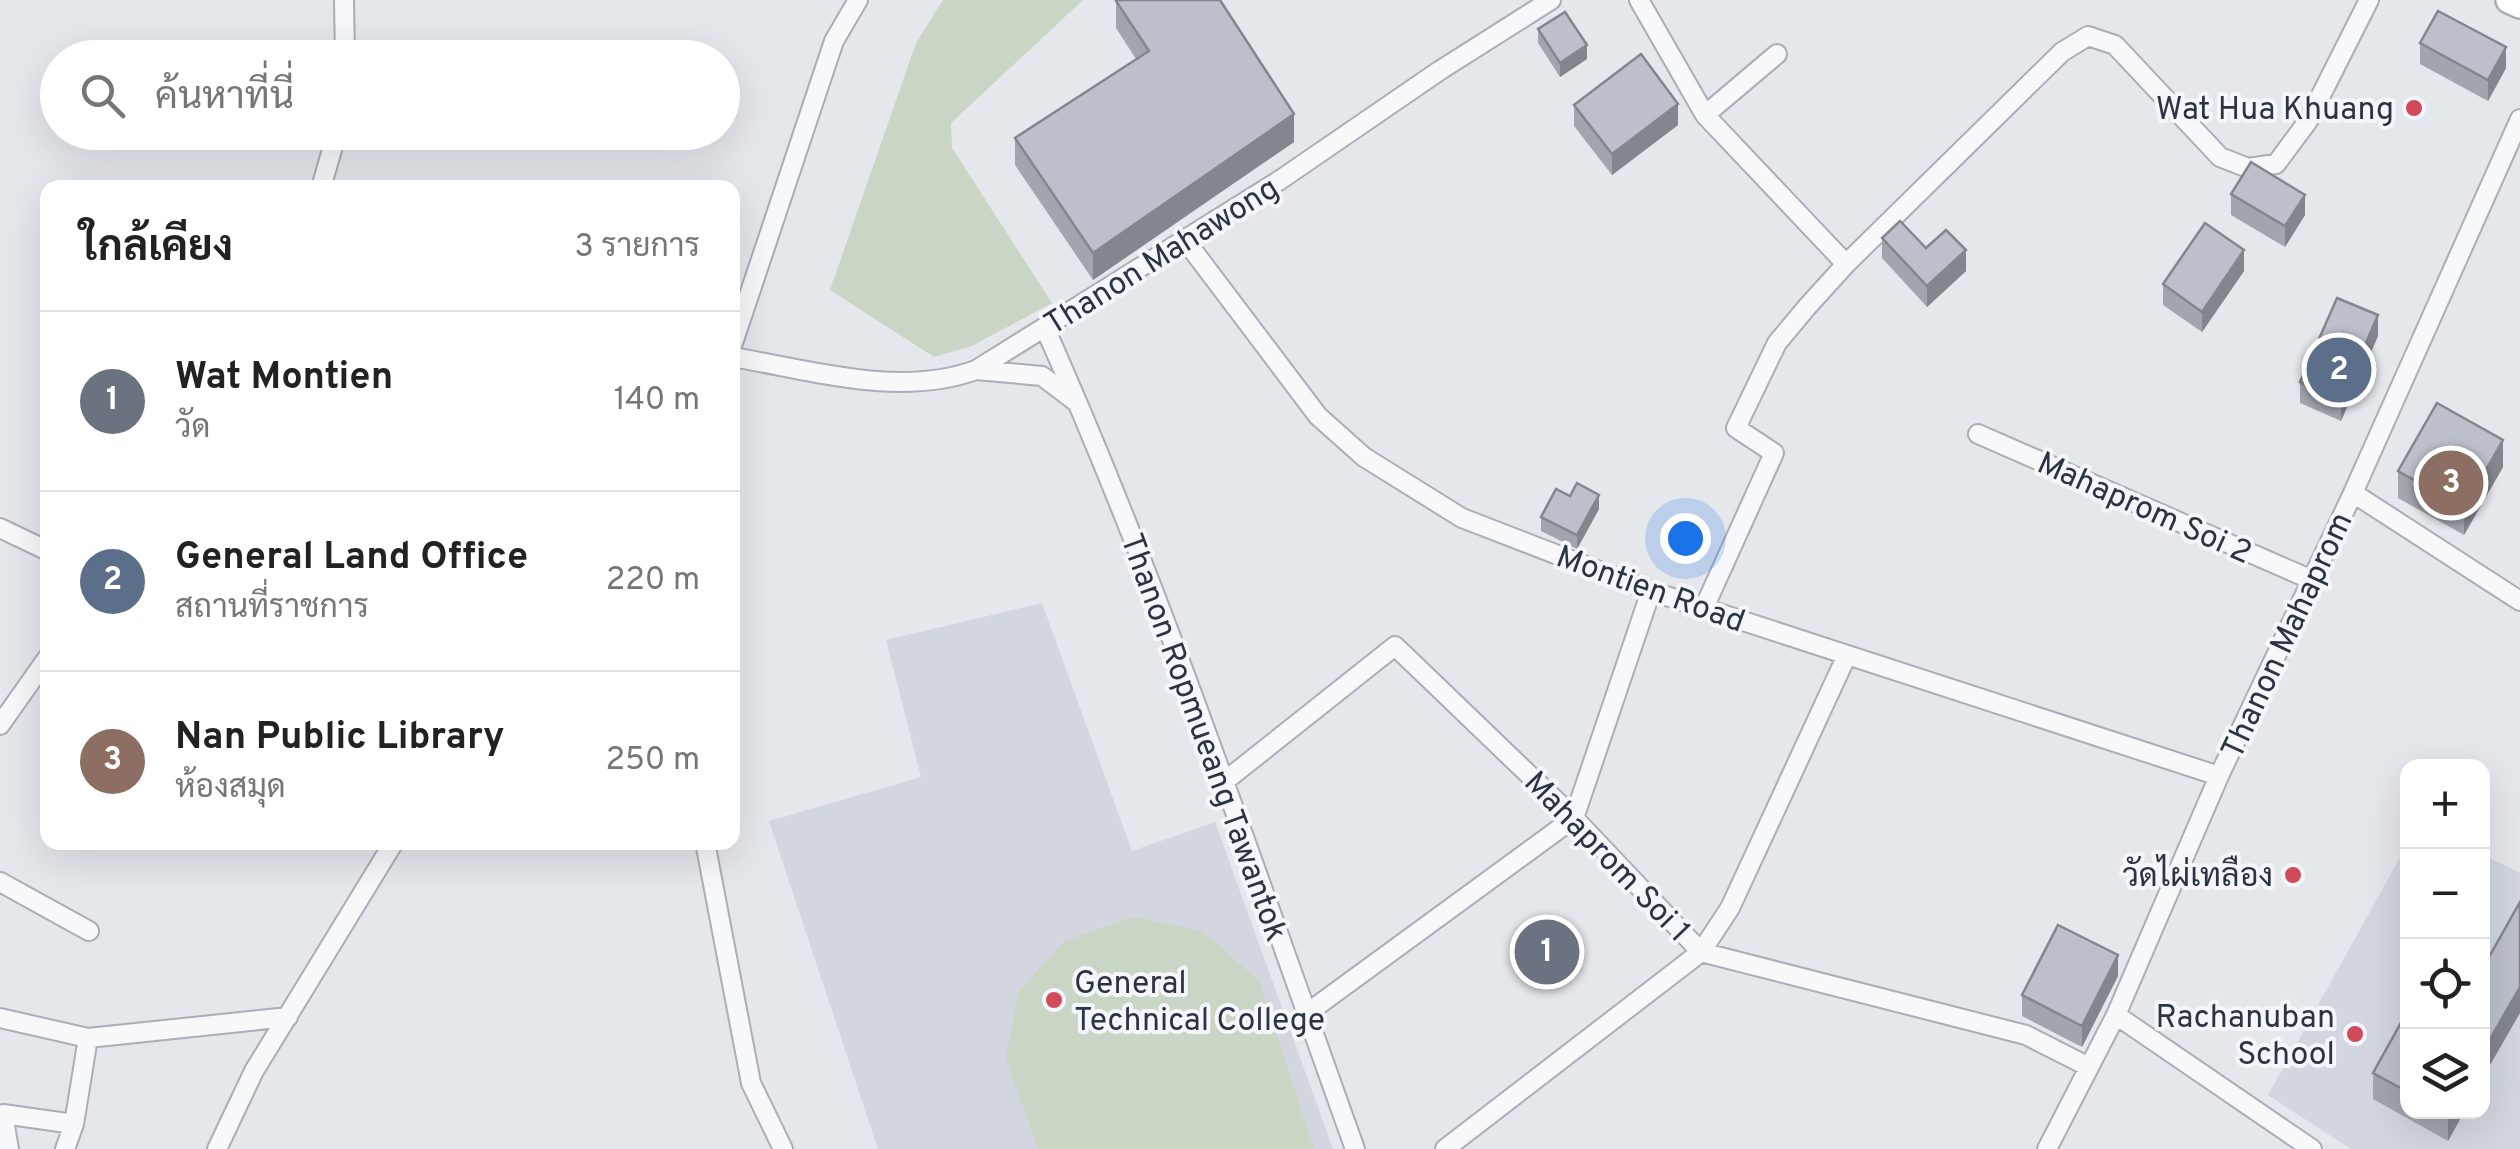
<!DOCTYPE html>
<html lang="th">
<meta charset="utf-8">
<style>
:root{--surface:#fff;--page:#f2f2f2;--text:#222;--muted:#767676;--line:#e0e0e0;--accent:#2563eb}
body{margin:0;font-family:Overpass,Sarabun,sans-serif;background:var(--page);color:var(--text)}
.controls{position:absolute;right:30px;bottom:30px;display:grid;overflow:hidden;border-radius:20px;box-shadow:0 10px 40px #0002}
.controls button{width:90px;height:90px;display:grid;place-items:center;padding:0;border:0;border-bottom:2px solid var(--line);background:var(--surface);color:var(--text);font:50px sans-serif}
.you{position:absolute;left:1685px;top:538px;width:35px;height:35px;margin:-25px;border:8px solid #fff;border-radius:50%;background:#1a73e8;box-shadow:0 0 0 15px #1a73e833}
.badge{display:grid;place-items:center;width:65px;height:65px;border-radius:50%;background:var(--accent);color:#fff;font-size:32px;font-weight:700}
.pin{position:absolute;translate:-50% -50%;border:5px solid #fff;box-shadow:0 2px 10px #0006}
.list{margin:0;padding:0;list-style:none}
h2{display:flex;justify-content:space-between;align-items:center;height:130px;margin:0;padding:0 40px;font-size:42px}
h2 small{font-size:32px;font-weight:400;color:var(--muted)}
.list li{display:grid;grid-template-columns:65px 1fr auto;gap:30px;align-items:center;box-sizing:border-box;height:180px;padding:0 40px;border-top:2px solid var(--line)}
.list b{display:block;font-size:38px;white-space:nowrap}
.list p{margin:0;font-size:32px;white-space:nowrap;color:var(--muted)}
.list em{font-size:32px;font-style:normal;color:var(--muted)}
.icon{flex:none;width:55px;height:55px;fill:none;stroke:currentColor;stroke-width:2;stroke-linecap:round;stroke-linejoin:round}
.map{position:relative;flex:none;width:2520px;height:1149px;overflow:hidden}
.search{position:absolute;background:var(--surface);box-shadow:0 10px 40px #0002;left:40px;top:40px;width:700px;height:110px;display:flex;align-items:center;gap:25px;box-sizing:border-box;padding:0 35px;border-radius:55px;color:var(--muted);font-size:38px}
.panel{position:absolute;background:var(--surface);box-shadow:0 10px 40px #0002;left:40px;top:180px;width:700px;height:670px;border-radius:20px}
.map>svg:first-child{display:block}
.built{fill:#d2d6de}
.green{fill:#c9d6c5}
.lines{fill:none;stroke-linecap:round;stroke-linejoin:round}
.street-casing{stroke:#a9aeb7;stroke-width:22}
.secondary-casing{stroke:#a9aeb7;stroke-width:30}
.street{stroke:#f7f8fa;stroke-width:18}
.secondary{stroke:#fff;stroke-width:25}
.wall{fill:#a1a5ae}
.shaded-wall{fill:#83868d}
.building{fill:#bbc0ca;stroke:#83868d;stroke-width:2.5}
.poi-dot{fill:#d1495b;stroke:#f4f6f9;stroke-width:4}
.labels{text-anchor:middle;stroke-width:8;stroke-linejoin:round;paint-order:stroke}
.poi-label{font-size:32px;fill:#2b3445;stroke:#f4f6f9;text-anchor:end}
.street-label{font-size:32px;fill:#2b3445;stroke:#f4f6f9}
</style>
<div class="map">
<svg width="2520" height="1149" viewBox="0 0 2520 1149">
<rect width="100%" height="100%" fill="#e4e7ec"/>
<path class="built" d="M1042,603L1132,851L1215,822L1333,1149H878L769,821L921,777L886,640Z
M2407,845L2408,1112H2482L2483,855L2520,873V1149H2351L2268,1095Z"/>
<path class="green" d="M943,0H1083L951,123L952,148L1052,303L972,346L934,357L830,290L916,43Z
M1133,917L1202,931L1259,981L1314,1149H1038L1006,1058L1018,992L1065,941Z"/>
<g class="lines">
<defs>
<path id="street" d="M344,0L345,58
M1639,0L1705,115L1846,264
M1705,115L1777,54
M321,188L337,132
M1185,240L1318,416L1364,457L1462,518L1651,591L2219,776
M1045,328C1164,595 1256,874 1355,1149
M732,346L834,41L858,0
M732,357C811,370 899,398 976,370L1280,180L1439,71L1551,0
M976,370L1042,376L1075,401
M1978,434L2312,580
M2353,493L2520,601
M0,528L48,551
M1704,608L1774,453L1736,428L1777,343L1807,307L1846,264L2062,52L2088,36L2115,45L2220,157L2248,168L2276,164L2308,121L2369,0
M0,725L48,657
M1225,781L1395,646L1574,818L1701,952L2026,1035L2089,1067
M705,842L751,1083L783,1149
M0,882L89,931
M1306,1014L1574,818L1651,591
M2116,1015L2312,1149
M0,1018L88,1038L288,1017
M9,1149L3,1114L74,1124
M65,1149L74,1124L88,1038
M217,1149L254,1071L394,842
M1445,1149L1701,952L1730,908L1847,655
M2047,1149L2116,1015L2219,776L2353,493L2520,119"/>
<path id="secondary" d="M2509,0L2520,5"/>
</defs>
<use href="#street" class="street-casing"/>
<use href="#secondary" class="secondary-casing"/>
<use href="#street" class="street"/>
<use href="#secondary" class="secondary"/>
</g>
<path class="wall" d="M1116,1L1294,142L1093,280L1015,165V138L1136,59L1116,28Z
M1538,29L1587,59L1560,77L1538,43Z
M2420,43L2506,68L2488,101L2420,64Z
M1574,105L1678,125L1612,175L1574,126Z
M2231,194L2305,215L2285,247L2231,215Z
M1882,238L1926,248L1966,271L1927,307L1882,258Z
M2244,271L2202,332L2163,305V284Z
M2378,336L2341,421L2300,403V382Z
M2503,467L2464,535L2398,498V471Z
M1570,496L1599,509L1577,549L1541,531V517Z
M2118,976L2082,1047L2022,1016V995Z
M2408,1010V1112H2464L2448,1141L2373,1099V1073Z"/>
<path class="shaded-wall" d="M1587,45V59L1560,77V63Z
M2506,47V68L2488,101V80Z
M1678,104V125L1612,175V154Z
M1294,114V142L1093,280V253Z
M2305,195V215L2285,247V226Z
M1966,250V271L1927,307V286Z
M2244,250V271L2202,332V312Z
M2378,315V336L2341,421V400Z
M2503,440V467L2464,535V508Z
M1599,495V509L1577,549V535Z
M2118,955V976L2082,1047V1026Z
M2520,987V1013L2482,1079V1053Z
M2450,1112H2464L2448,1141V1115Z"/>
<path class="building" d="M1118,0H1220L1294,114L1093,253L1015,138L1149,51L1116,1Z
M2438,11L2506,47L2488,80L2420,43Z
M1565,12L1587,45L1560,63L1538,29Z
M1641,54L1678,104L1612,154L1574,105Z
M2251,162L2305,195L2285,226L2231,194Z
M1900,221L1926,248L1946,230L1966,250L1927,286L1882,238Z
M2205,223L2244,250L2202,312L2163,284Z
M2337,298L2378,315L2341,400L2300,382Z
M2437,403L2503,440L2464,508L2398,471Z
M1577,483L1599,495L1577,535L1541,517L1556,489L1570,496Z
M2520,902V987L2482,1053V954L2489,957Z
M2058,925L2118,955L2082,1026L2022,995Z
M2408,1010V1092L2373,1073Z"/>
<g class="poi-dot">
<circle cx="2414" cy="108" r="10"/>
<circle cx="2293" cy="875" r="10"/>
<circle cx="1054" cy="1000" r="10"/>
<circle cx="2355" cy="1034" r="10"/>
</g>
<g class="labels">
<g class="poi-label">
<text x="2394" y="119">Wat Hua Khuang</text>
<text x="2273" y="886">วัดไผ่เทลือง</text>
<text x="1074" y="993" text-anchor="start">General<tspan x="1074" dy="37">Technical College</tspan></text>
<text x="2335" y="1027">Rachanuban<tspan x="2335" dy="37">School</tspan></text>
</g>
<g class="street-label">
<text transform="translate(1161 255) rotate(-32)" y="11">Thanon Mahawong</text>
<text transform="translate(2145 507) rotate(24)" y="11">Mahaprom Soi 2</text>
<text transform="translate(1651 588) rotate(20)" y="11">Montien Road</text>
<text transform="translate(2286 635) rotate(-65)" y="11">Thanon Mahaprom</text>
<text transform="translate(1205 737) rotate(70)" y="11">Thanon Ropmueang Tawantok</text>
<text transform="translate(1608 856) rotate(46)" y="11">Mahaprom Soi 1</text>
</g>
</g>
</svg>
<div class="controls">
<button>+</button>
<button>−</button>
<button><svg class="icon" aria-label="locate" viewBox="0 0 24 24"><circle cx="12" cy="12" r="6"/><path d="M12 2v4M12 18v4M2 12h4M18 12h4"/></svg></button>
<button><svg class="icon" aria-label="layers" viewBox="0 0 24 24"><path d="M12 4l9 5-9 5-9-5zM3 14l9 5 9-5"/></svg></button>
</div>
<div class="you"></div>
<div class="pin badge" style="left:1547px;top:952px;background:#6b7280">1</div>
<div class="pin badge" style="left:2339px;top:370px;background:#5c6f8a">2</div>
<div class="pin badge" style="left:2451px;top:483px;background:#8d6e63">3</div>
<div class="search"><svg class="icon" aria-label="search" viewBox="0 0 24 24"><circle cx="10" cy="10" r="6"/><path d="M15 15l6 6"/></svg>ค้นหาที่นี่</div>
<section class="panel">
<h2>ใกล้เคียง<small>3 รายการ</small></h2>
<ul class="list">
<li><span class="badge" style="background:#6b7280">1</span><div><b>Wat Montien</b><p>วัด</p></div><em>140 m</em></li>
<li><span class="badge" style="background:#5c6f8a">2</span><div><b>General Land Office</b><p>สถานที่ราชการ</p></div><em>220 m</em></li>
<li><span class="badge" style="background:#8d6e63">3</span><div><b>Nan Public Library</b><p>ห้องสมุด</p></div><em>250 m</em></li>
</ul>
</section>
</div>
